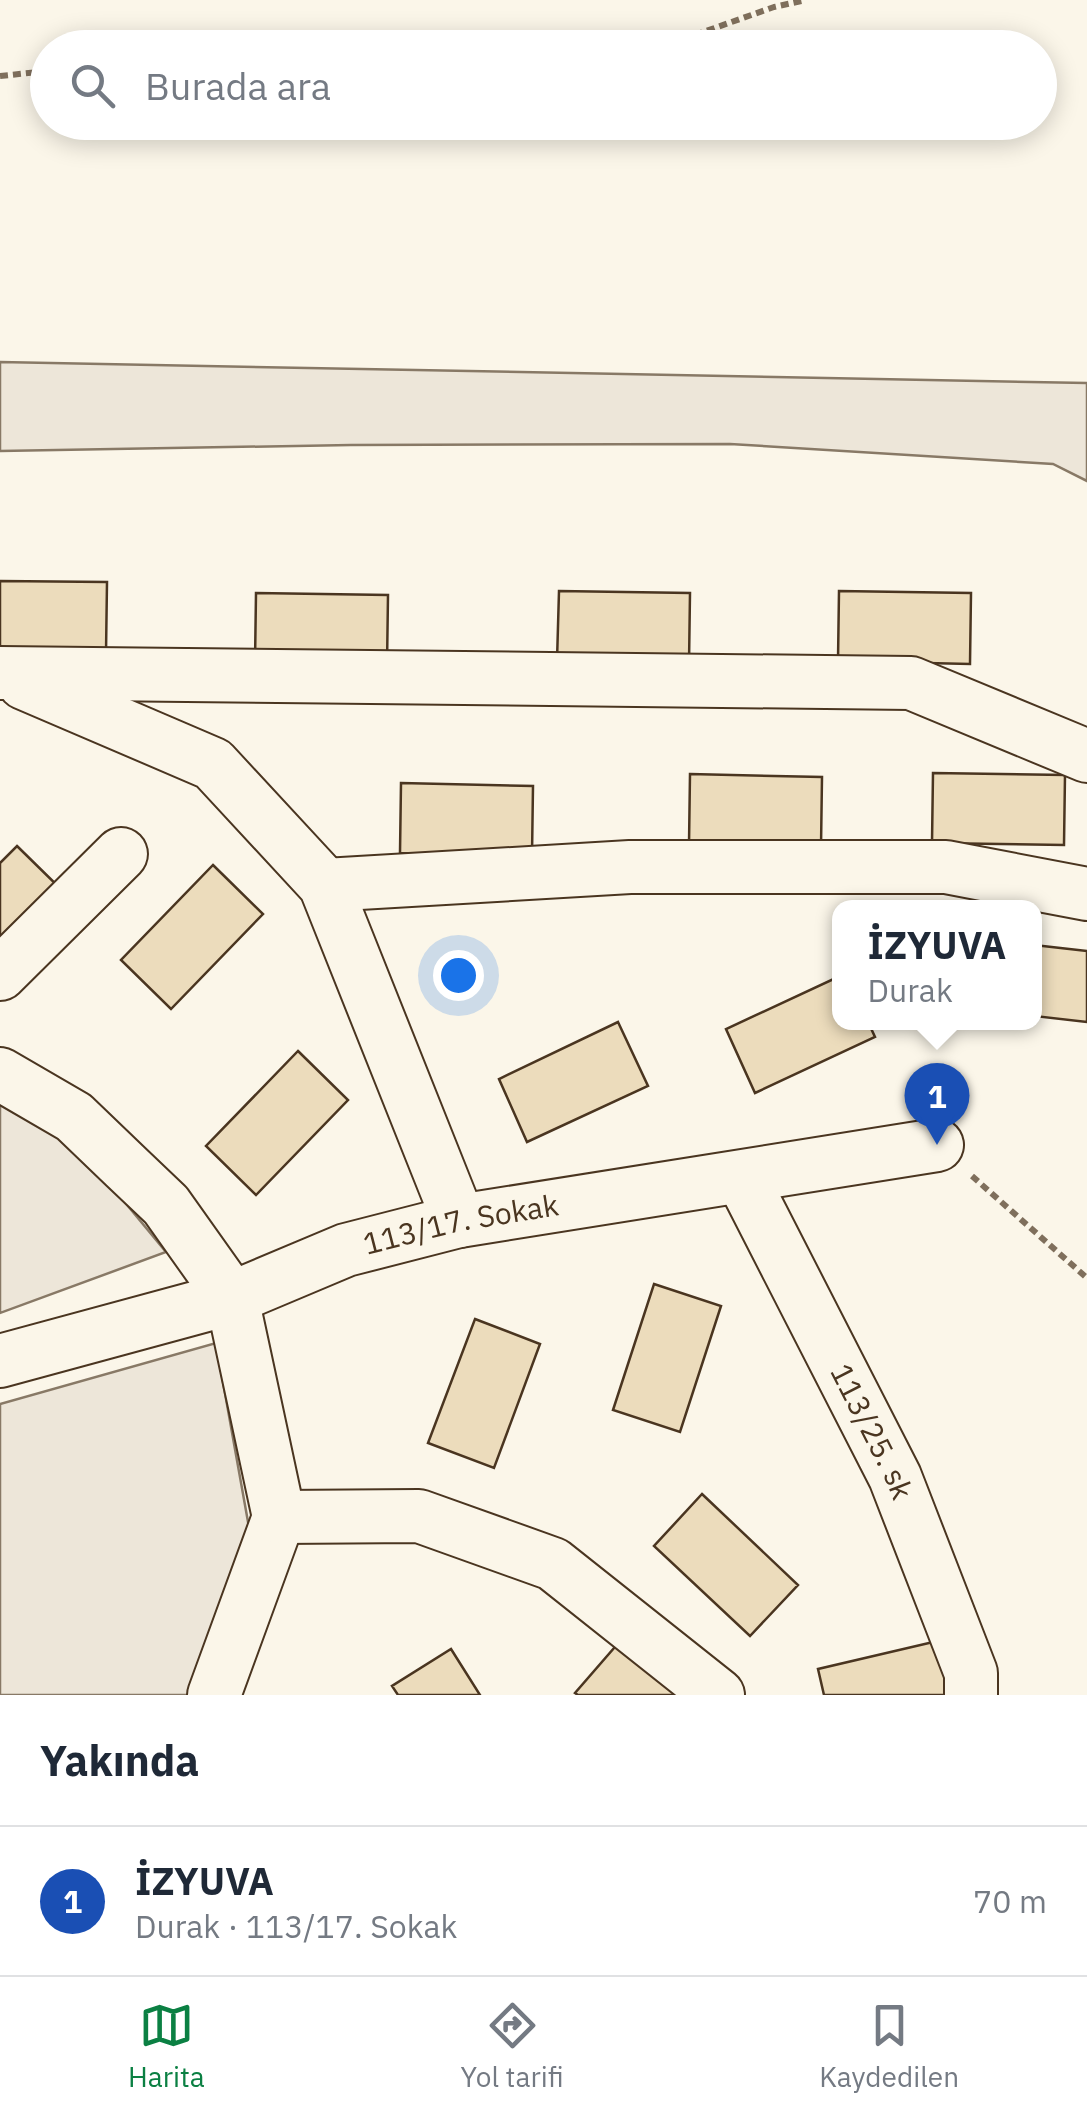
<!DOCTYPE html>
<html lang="tr">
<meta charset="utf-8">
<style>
:root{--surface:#fff;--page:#f6f6f7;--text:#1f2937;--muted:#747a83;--line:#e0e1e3;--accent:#0b8043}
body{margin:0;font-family:"IBM Plex Sans",sans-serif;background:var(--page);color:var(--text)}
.you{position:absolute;left:458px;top:975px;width:35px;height:35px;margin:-25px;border:8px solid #fff;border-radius:50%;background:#1a73e8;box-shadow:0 0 0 15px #1a73e833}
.badge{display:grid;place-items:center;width:65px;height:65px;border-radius:50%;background:var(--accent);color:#fff;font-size:32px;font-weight:700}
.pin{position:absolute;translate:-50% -82px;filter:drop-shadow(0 2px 5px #0008)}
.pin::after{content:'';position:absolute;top:52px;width:35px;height:30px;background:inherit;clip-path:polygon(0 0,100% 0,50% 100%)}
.popup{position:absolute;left:832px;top:900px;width:210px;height:130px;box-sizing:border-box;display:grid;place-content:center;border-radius:20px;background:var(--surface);filter:drop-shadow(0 2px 8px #0005);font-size:32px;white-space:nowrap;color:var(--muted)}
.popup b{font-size:38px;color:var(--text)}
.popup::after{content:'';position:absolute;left:50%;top:100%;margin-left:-20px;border:20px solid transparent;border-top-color:var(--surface)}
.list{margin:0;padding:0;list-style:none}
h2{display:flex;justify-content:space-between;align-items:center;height:130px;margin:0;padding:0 40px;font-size:42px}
h2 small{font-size:32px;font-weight:400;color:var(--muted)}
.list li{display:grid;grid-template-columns:65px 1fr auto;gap:30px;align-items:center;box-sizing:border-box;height:150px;padding:0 40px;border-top:2px solid var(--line)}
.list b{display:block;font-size:38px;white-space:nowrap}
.list p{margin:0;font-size:32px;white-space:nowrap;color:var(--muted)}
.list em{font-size:32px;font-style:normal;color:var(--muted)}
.icon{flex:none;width:55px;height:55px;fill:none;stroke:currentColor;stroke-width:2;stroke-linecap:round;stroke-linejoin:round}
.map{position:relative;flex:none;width:1087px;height:1695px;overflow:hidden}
.search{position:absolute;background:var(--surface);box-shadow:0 5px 25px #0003;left:30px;right:30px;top:30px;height:110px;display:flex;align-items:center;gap:25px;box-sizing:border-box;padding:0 35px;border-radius:55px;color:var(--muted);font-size:38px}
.sheet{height:280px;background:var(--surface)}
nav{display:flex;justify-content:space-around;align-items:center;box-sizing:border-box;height:140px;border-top:2px solid var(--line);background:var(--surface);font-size:28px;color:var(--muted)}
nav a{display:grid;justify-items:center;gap:5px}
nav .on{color:var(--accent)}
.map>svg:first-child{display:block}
.green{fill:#ede6d9;stroke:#887966;stroke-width:2.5}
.building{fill:#ecdcbc;stroke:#4a3520;stroke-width:2.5}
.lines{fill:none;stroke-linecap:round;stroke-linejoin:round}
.minor-casing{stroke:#4a3520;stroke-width:56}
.path{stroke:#7f6f5c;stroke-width:6;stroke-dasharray:8 5;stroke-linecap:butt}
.minor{stroke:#fbf6e9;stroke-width:52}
.labels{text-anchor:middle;stroke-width:8;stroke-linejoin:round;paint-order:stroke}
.street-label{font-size:30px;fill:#4a3520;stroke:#fbf6e9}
</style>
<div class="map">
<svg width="1087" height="1695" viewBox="0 0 1087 1695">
<rect width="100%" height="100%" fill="#fbf6e9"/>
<path class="green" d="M0,362L1087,383V481L1053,464L730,444L351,445L0,451Z
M0,1100L75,1142L166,1252L0,1313Z
M216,1343L250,1533L199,1695H0V1404Z"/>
<path class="building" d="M0,581L107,582L106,653L0,651Z
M559,591L690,593L689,664L557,661Z
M839,591L971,593L970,664L838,661Z
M256,593L388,595L387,666L255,663Z
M933,773L1065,775L1064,845L932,843Z
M690,774L822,777L821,847L689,845Z
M401,783L533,786L532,856L400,853Z
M17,846L67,895L0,964V863Z
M213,865L263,914L171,1009L121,960Z
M1034,945L1087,951V1022L1034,1016Z
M840,976V1022H868L875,1037L755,1093L726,1029Z
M618,1022L648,1086L527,1142L499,1079Z
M298,1051L348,1100L256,1195L206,1146Z
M654,1284L721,1306L680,1432L613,1410Z
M475,1319L540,1344L494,1468L428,1443Z
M702,1494L798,1585L750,1636L654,1546Z
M946,1639L959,1695H824L818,1669Z
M621,1640L685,1695H578L575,1693Z
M451,1649L480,1695H398L392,1686Z"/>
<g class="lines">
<defs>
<g id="minor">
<path d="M0,673L911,683L1087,756"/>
<path d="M24,683L213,764L325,885L459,1221"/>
<path d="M325,885L630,867H946L1087,894"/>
<path d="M0,974L121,854"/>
<path d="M0,1074L74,1117L125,1166L166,1205L232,1298L279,1517L214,1695"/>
<path id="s1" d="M742,1178L895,1477L971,1673V1695"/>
<path id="s2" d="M0,1361L232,1298L346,1250L459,1221L937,1145"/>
<path d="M279,1517L419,1516L553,1564L718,1695"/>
</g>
</defs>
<use href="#minor" class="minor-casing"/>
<path class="path" d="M226,48L248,44L260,48
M658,48L774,7L806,0
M0,76L48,71
M445,122L508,136L528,122
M972,1176L1087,1278"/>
<use href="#minor" class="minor"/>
</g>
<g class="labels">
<g class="street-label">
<text dy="10" stroke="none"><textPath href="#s2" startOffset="482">113/17. Sokak</textPath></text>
<text dy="10" stroke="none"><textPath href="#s1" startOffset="285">113/25. sk</textPath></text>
</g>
</g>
</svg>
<div class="you"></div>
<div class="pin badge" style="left:937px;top:1145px;background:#1a4fb4">1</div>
<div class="popup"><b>İZYUVA</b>Durak</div>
<div class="search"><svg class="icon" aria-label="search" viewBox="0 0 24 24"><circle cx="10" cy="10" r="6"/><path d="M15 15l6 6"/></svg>Burada ara</div>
</div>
<section class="sheet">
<h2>Yakında<small></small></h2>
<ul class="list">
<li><span class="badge" style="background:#1a4fb4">1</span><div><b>İZYUVA</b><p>Durak · 113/17. Sokak</p></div><em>70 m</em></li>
</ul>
</section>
<nav>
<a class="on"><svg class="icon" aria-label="map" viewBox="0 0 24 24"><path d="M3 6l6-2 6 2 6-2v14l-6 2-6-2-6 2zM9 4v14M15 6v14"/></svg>Harita</a>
<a><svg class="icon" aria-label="directions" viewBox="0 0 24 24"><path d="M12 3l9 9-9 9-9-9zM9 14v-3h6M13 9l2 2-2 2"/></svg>Yol tarifi</a>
<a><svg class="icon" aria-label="saved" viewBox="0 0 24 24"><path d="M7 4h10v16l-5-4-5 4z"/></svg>Kaydedilen</a>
</nav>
